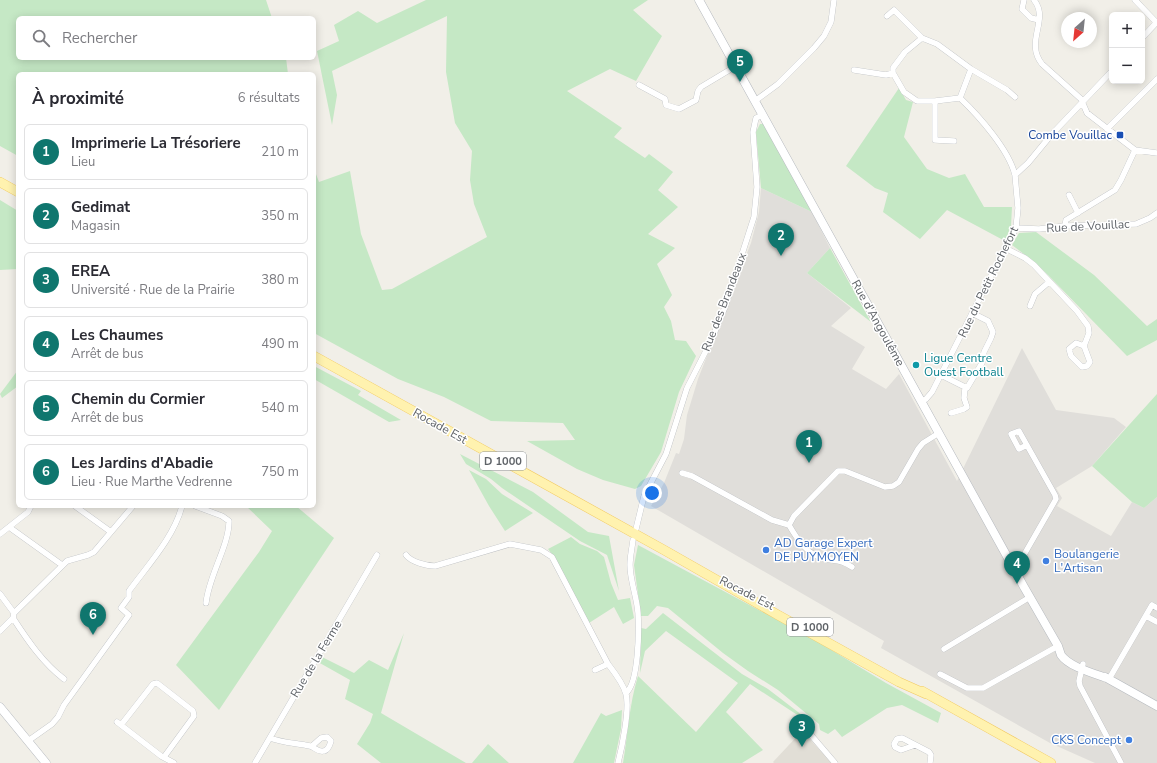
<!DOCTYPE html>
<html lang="fr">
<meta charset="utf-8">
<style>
:root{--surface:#fff;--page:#f7f7f7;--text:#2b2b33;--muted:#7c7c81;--line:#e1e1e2;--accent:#0f766e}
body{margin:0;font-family:"Nunito Sans",sans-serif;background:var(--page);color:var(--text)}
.controls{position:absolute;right:12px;top:12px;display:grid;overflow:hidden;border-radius:6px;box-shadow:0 2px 10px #0003}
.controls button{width:36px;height:36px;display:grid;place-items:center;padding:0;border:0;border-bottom:1px solid var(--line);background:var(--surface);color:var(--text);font:20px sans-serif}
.compass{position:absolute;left:1061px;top:12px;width:36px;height:36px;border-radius:50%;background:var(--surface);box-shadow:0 2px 10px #0003;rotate:207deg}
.you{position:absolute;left:652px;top:493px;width:14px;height:14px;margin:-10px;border:3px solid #fff;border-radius:50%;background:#1a73e8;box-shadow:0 0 0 6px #1a73e833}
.badge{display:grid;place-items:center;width:26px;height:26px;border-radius:50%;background:var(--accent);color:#fff;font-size:13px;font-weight:700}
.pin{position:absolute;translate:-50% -33px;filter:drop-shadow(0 1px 2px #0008)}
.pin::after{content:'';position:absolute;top:21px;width:14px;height:12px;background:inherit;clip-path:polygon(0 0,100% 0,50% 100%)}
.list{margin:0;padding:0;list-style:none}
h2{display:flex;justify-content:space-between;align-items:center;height:52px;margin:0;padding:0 16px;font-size:17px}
h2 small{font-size:13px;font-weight:400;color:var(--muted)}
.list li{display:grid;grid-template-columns:26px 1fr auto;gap:12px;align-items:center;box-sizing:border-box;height:56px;margin:0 8px 8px;padding:0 8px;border:1px solid var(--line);border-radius:6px}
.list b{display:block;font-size:15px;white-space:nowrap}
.list p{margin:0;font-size:13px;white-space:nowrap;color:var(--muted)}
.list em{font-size:13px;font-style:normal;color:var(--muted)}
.icon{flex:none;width:22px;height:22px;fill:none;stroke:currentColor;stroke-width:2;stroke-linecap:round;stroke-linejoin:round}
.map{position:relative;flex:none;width:1157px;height:763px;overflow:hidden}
.search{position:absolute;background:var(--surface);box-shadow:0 2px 10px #0003;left:16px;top:16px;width:300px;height:44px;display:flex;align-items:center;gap:10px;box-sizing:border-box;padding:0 14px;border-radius:6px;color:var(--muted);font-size:15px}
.panel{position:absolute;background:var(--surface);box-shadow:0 2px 10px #0003;left:16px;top:72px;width:300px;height:436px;border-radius:6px}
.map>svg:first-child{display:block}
.industrial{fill:#e0deda}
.education{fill:#e1ded6}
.green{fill:#c5e8c5}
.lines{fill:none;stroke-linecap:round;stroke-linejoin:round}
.street-casing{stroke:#b5b8bc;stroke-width:6}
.secondary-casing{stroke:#b6babf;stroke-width:9}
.primary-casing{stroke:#f2c960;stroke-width:10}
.street{stroke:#fff;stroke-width:5.5}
.secondary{stroke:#fff;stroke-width:8}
.primary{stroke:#fff2af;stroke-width:9}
.transit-dot{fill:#1a4fb4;stroke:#fff;stroke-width:1.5}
.culture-dot{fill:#0f9aa8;stroke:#fff;stroke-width:1.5}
.shop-dot{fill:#3f7fe0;stroke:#fff;stroke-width:1.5}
.labels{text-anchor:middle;stroke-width:3;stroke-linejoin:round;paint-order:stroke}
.shield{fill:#fff;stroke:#8f9295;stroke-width:1}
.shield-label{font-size:11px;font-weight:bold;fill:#5f6368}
.transit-label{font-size:12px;fill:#164399;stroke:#fff;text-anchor:end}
.street-label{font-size:12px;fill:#5f6368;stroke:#fff}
.culture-label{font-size:12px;fill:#0d838f;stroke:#fff;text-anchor:start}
.shop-label{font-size:12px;fill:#366cbe;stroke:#fff;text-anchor:start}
</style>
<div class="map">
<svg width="1157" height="763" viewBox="0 0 1157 763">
<rect width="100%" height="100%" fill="#f1efe8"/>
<path class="industrial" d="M761,188L812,212L830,248L807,273L851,308L831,326L865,347L852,369L886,389L899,374L957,481L1022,348L1056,410L1114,418L1126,427L1092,466L1056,488L1062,498L1057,506L1111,536L1132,502L1144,508L1157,497V763H1095L1050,743L881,648L884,641L651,506L664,483L676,453L679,454L684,439L687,415L698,379L751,243L759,212Z"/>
<path class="education" d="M802,731L832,763H774L773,762Z"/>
<path class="green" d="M0,0H266L272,18H18V58H286L288,74H18V156L0,146Z
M426,0H648L633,10L662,36L636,81L610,69L567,91L622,128L614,137L645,158L649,154L673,172L658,190L678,207L648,234L675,248L657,264L672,295L664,307L671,321L675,340L686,341L696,356L679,392L661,452L641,486L635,489L603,480L577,469L527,441L575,440L563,423L491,421L444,397L398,379L314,333V169L319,182L350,171L361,234L382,290L392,289L487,237L474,204L470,180L472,151L455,123L446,72L447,16L332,71L337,95L332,125L317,51L339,41L334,25L358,11L377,23Z
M899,88L906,100L913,102L904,137L927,169L949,178L965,174L984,207H1012L1011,226L1005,241L947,210L920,239L883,212L888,193L875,188L846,166Z
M760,124H763L812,212L761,188L756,132Z
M0,200L18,211V269L0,270Z
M1036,232L1094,275L1147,326L1157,319V340L1127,356L1048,275L1033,261L1012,245L1019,233Z
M830,248L871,322L807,273Z
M314,366L361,391L358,395L401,420L389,422L314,379Z
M18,370V386L2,398L0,394Z
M1157,394V497L1144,508L1132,502L1092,466Z
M460,454L533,492L588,532L609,536L619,591L607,555L580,541L502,488L491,479L466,464Z
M469,470L486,479L502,494L533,513L505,531L489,506Z
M246,506H296L334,538L219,710L176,665L259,552L272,531Z
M571,537L580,544L597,551L604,557L611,583L618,600L630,598L634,618L623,624L614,607L589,623L555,558L548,549Z
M638,545L815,640L886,683L941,713L938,723L902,705L887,708L842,737L835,729L828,734L820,730L819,724L778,690L748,671L723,653L668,608L657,606L648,616H641L634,565Z
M663,613L742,674L768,689L811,722V724L802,731L805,720L750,684L726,712L763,750L742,763H623C628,734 629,705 638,676L696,732L738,683L666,631L645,651L640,673L641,628L646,629Z
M404,633L381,713L466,763H381L357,744L370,723L373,714L345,699L350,680L318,662L322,657L354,673L369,660L388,670Z
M622,710L621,729L614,763H573L601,713L606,716Z
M488,744L509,763H472Z"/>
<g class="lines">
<defs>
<path id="street" d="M1024,0L1022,9L1031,18L1039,20
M1034,0C1050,20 1024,41 1042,64L1081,99L1087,113L1135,150L1121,180L1115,190L1066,220L1065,226
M1135,0L1157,23
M887,16L894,10L922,38L937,44L971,69L1007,90L1015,97
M922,38L905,52L893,68V73L904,92L917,101H935L960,98
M1142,38L1157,22
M971,69L960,98C979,116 1009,150 1015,175
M854,70L886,75L893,73
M639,85L665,99L666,105L679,109L696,100L698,91L701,87L736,66
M755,101L778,84L814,48L824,36L831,22L834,0
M935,101V140L954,141
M1107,129L1157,79
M1135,150L1157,153
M1069,195L1078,213
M1016,228L1039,229L1065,226L1136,224L1150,218L1157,213
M1005,248L1025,258L1034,265L1077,311L1088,326L1089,333L1084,346L1090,362L1087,366L1082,367L1071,356L1069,349L1076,343L1084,346
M1030,306L1035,294L1049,282
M941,375L967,388L982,363L984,352L991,338L993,332L988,321L972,313
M922,401L926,399L932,392L992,274L1016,228L1018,208L1015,175L1028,163L1052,134L1112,71
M951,413L964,409L967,407L964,398L965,388
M682,473L692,476L772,520L789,525C797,539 807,555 825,559C836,561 842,560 852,567
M75,506L111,532
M195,506L222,516L229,521C229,546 209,575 206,603
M789,525L794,516L838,471H845L885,487L893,486L899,482L918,449L923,443L939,433
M9,527L62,565
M636,529L644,496L666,454L687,388L711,341L725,307L754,217L757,187L753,132L756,118L763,115
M0,534L28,512L31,506
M406,555C411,562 427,566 435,566L510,544L541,550L552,557L608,664C615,673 623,683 626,694C630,709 622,747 618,763
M1012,566L1021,560L1056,499L1055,495L1019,431L1011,434L1019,449L1027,445
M0,594L14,613
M1146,616L1157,622
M13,618C28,641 43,663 64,679
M0,631L13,618L14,613L67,561L88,555L94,552L133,506
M944,649L1030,597
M1083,664L1079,681L1080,686L1121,763
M595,670L608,664
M940,674L967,688H983L1058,646
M1109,679L1152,605L1157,608
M626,693C639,682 639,630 638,613C637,597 630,581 630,565C630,557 632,548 633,540
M117,722L161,756L174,763
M121,725L153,684L157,683L193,711L194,716L164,757
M811,735L835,763
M270,738C283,743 296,743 310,746C315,747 318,753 324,751C328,750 330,745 331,741L327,737L321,738L312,746
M28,741L52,724L58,717L64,705L129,615L121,608L129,597V591C148,565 174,537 182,506
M915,745L901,750L895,747L894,744L897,739L902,738L929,752L931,755L930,763
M255,763L377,555"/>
<path id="secondary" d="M699,0L1024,587L1058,646C1059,649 1060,652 1061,655C1069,667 1096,674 1109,679
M1105,677L1157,706
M0,707L46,763"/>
<path id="primary" d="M0,182L18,192
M314,356L664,550L778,615L899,682L926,694
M922,691L1051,763"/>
</defs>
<use href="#street" class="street-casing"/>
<use href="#secondary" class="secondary-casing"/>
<use href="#primary" class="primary-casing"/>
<use href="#street" class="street"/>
<use href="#secondary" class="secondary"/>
<use href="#primary" class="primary"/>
</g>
<rect class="transit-dot" x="1116" y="131" width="8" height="8" rx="2"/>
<circle class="culture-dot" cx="916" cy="365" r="4"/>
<g class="shop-dot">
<circle cx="766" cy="550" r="4"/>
<circle cx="1046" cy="561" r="4"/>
<circle cx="1129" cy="740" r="4"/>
</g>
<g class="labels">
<g class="shield">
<rect x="480" y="452" width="46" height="18" rx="3"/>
<rect x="787" y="618" width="46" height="18" rx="3"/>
</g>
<g class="shield-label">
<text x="503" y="465">D 1000</text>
<text x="810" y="631">D 1000</text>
</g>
<g class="transit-label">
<text x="1112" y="139">Combe Vouillac</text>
</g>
<g class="street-label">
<text transform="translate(1088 226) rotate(-3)" y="4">Rue de Vouillac</text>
<text transform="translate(988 282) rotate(-64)" y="4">Rue du Petit Rochefort</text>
<text transform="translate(724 302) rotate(-69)" y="4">Rue des Brandeaux</text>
<text transform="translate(878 323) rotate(61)" y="4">Rue d'Angoulême</text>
<text transform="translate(440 426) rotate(29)" y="4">Rocade Est</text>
<text transform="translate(747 593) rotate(27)" y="4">Rocade Est</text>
<text transform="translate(316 659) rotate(-59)" y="4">Rue de la Ferme</text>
</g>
<g class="culture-label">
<text x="924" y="362">Ligue Centre<tspan x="924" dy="14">Ouest Football</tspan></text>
</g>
<g class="shop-label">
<text x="774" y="547">AD Garage Expert<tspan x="774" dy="14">DE PUYMOYEN</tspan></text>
<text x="1054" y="558">Boulangerie<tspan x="1054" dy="14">L'Artisan</tspan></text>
<text x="1121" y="744" text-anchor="end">CKS Concept</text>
</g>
</g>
</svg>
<div class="controls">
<button>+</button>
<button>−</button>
</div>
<svg class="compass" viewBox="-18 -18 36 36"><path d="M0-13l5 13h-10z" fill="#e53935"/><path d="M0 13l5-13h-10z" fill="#7c7c81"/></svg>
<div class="you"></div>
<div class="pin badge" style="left:809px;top:463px">1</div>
<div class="pin badge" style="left:781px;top:256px">2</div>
<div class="pin badge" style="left:802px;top:747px">3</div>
<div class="pin badge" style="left:1017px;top:584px">4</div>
<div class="pin badge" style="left:740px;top:82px">5</div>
<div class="pin badge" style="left:93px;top:635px">6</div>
<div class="search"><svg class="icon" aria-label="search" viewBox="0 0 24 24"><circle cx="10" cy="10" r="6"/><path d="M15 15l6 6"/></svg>Rechercher</div>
<section class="panel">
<h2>À proximité<small>6 résultats</small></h2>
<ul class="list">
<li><span class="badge">1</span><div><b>Imprimerie La Trésoriere</b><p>Lieu</p></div><em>210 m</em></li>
<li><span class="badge">2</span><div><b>Gedimat</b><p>Magasin</p></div><em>350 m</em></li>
<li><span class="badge">3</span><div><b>EREA</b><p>Université · Rue de la Prairie</p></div><em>380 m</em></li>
<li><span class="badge">4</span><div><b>Les Chaumes</b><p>Arrêt de bus</p></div><em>490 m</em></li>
<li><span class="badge">5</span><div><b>Chemin du Cormier</b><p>Arrêt de bus</p></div><em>540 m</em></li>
<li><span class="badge">6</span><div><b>Les Jardins d'Abadie</b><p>Lieu · Rue Marthe Vedrenne</p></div><em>750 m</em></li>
</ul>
</section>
</div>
